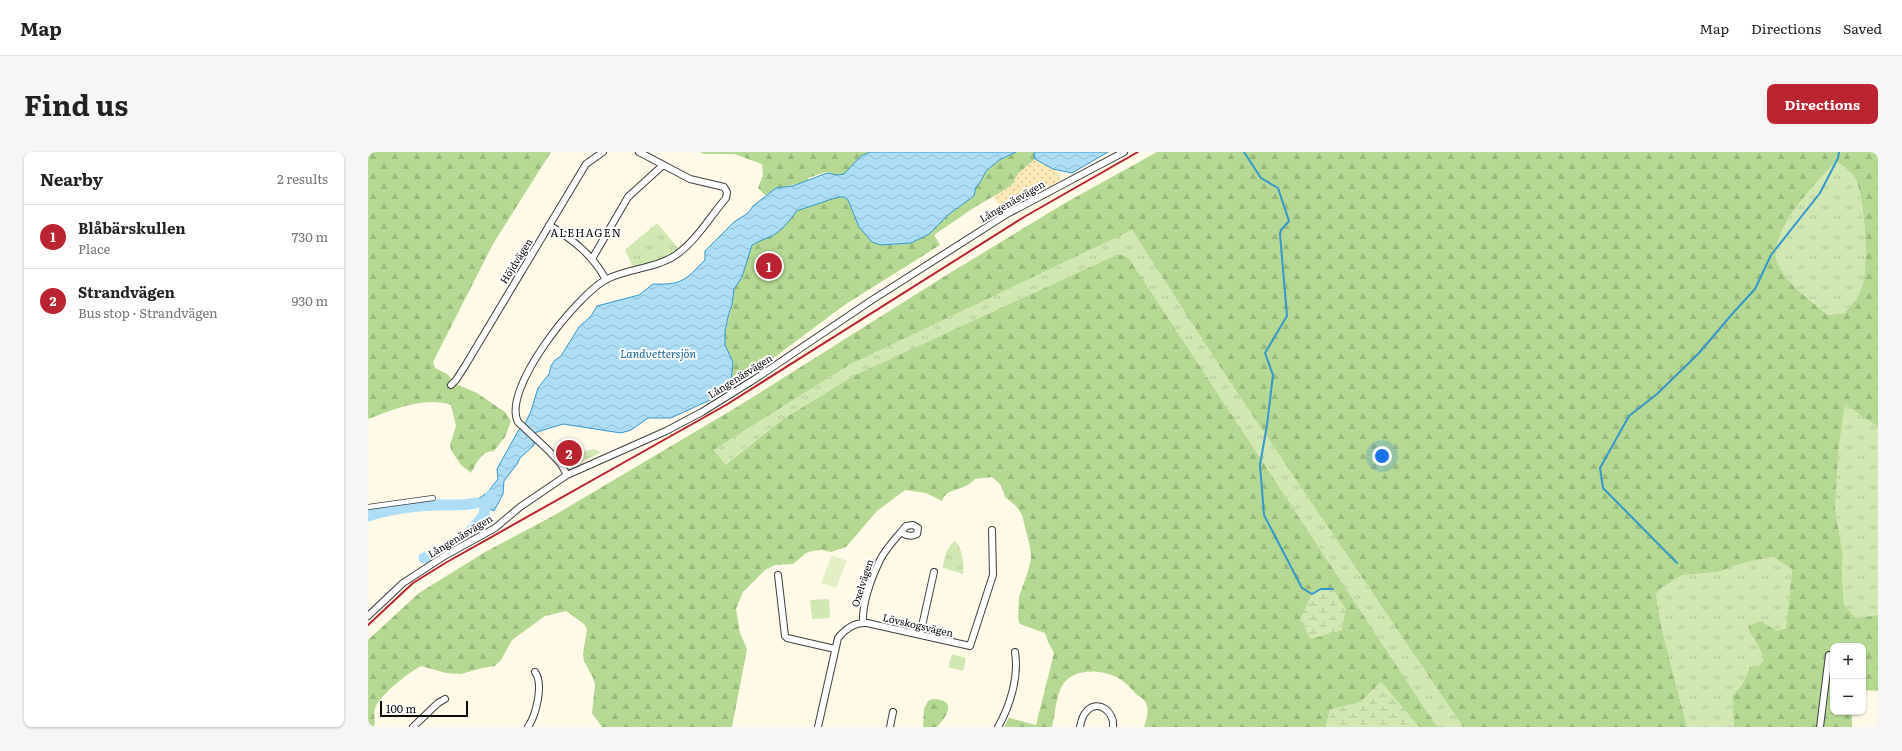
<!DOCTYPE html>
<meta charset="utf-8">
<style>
:root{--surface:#fff;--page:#f6f6f6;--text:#222;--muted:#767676;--line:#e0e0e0;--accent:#ba2431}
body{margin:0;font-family:Literata,serif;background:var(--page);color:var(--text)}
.controls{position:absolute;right:12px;bottom:12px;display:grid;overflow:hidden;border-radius:8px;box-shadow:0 1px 3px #0004}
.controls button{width:36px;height:36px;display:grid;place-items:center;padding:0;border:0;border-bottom:1px solid var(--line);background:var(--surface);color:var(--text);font:20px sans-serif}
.scale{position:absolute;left:12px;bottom:10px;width:88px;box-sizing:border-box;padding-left:4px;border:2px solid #0b0b0b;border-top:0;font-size:11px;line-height:14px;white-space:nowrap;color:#0b0b0b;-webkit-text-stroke:3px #fff;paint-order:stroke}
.you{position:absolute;left:1014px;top:304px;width:14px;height:14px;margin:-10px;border:3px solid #fff;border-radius:50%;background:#1a73e8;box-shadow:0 0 0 6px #1a73e833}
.badge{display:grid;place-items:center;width:26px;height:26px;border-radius:50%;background:var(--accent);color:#fff;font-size:13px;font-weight:700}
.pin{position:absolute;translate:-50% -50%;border:2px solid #fff;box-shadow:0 1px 4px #0006}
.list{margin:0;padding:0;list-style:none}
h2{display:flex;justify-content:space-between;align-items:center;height:52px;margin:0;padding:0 16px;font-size:17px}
h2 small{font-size:13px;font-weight:400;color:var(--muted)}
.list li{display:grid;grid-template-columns:26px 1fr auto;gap:12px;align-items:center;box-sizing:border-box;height:64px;padding:0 16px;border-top:1px solid var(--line)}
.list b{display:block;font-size:15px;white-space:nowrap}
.list p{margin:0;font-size:13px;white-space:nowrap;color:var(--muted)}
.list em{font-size:13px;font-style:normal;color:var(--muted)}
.map{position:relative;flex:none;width:1510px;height:575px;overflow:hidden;border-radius:8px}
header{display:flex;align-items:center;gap:24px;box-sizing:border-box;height:56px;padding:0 20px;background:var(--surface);border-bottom:1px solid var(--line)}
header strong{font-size:19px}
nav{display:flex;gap:22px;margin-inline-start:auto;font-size:14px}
.intro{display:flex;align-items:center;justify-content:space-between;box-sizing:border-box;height:96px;padding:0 24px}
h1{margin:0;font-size:28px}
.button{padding:10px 18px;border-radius:8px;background:var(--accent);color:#fff;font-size:14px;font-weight:700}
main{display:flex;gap:24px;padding:0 24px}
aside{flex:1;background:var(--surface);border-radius:8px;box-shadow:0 1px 3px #0004}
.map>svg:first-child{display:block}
.grass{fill:url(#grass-tufts)}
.forest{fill:url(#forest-firs);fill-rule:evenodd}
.wetland{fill:url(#wetland-marsh)}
.sand{fill:url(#sand-dots)}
.park{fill:#d1e8b3}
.pitch{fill:#e3efc5}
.water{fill:url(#water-waves);stroke:#3497cd}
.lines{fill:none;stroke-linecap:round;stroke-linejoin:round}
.stream{stroke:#3497cd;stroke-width:2}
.river{stroke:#addef6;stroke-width:11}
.pedestrian-casing{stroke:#3e3e3e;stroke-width:6}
.minor-casing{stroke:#3e3e3e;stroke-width:8}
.pedestrian{stroke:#fff;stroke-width:4.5}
.minor{stroke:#fff;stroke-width:6}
.rail{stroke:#ba2431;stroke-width:2}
.labels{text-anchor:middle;stroke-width:4;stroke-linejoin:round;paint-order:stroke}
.street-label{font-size:10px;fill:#0b0b0b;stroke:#fff}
.neighbourhood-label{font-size:11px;letter-spacing:1px;fill:#0b0b0b;stroke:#fff}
.water-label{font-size:11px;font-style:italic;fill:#15669b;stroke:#fff}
</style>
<header>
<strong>Map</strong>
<nav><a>Map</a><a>Directions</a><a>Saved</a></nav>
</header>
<div class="intro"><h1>Find us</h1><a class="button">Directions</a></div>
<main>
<aside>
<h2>Nearby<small>2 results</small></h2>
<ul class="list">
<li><span class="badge">1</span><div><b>Blåbärskullen</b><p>Place</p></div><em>730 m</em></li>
<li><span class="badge">2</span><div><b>Strandvägen</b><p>Bus stop · Strandvägen</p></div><em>930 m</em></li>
</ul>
</aside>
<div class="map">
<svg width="1510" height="575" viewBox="0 0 1510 575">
<defs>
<pattern id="grass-tufts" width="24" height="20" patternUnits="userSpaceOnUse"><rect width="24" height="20" fill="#d1e8b3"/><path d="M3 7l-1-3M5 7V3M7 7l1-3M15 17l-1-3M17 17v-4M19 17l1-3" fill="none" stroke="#b2c699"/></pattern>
<pattern id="forest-firs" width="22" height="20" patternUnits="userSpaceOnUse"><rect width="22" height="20" fill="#b5d992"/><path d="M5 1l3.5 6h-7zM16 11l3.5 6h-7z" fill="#9ab97d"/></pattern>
<pattern id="wetland-marsh" width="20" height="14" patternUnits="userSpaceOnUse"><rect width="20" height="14" fill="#d1e8b3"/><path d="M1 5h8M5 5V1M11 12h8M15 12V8" fill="none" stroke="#b2c699"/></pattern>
<pattern id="sand-dots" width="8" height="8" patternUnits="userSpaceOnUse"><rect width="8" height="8" fill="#fae8b5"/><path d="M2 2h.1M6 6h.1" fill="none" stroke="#d5c69a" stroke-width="1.8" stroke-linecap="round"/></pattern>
<pattern id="water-waves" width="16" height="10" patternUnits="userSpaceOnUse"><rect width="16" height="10" fill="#addef6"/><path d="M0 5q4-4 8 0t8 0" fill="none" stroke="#94bdd2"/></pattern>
</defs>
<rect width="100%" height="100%" fill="#fffae8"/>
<path class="grass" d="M1468,9C1474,14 1486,21 1488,28C1497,50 1501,112 1494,135C1491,145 1484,152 1477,161L1460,163C1444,150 1421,133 1411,115C1394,84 1449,30 1468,9Z
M289,71L312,98L296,109L266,117L257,98Z
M764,78L858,224L1095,575H1069L760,105L750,102L487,223L415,267L356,313L346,298L481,213Z
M1477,251L1510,275V463L1488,466L1476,453L1474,420L1475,404L1467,355L1471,294Z
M225,297L231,299L232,301L213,310H206L203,303Z
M587,389C595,398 596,410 595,422L575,416C576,406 579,394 587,389Z
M1405,405L1424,417L1418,476L1384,486L1392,495L1396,507L1392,513L1382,515L1374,533L1364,544L1366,575H1319L1294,478L1288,443L1292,437L1314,423L1350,420L1375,411Z"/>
<path class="forest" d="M0,0H183L125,92L65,210L67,216L79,222L88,232L109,241L137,260L143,269L137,285L126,299C113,299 109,311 103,321L93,313L83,298L82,293L88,274L83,253C56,244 25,258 0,267Z
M332,0H502L493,4L476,22L469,23L458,20L440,26L441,29C425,34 411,34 398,44L390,36L395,23L394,12L366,2H336Z
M648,0H666L667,7L650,22L643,34L604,57L566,83L572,93L478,152L376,228H363L365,210L357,193V179L364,153L366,137L374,125L384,93L396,86L405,84L428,59L470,45H476L480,48L491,75L522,93L543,91L561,82L581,62L606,44L608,34L613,29L618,19L631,8Z
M789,0H1510V275L1477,252L1471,294L1467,355L1475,404L1474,420L1476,453L1488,466L1510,463V539L1495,538V494H1465V560H1484V575H1366L1364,544L1374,533L1382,515L1392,513L1396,507C1392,493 1384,488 1380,474L1393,469L1408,479L1418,476L1424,417L1405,405L1375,411L1350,420L1314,423L1292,437L1288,443L1294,478L1319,575H1095L858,224L764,78L481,213L346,298L357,313L415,267L487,223L750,102L760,105L1069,575H1051L1013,530L993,550L962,558L958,575H776C779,567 781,559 778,551C776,547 772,545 769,543C763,537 758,530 750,526C733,517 703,515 693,536C688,545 687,564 684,575H636L641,566L668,573L686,501L680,490L677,481L657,474L651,471L650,465L651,445L660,419L663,407L662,395L654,363L648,354L637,345L633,333L624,325L607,327C596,340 578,335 574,349L558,341L537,338L509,359L478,395L463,400L454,398L444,399L438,401L425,412L407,413L397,418L375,440L368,457L372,481L379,497L364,575H234L224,561L227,533L225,526L216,509L215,502L219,477L216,472L198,459L177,464L144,488L133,508L127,514L114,516L93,522L78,521L53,514C40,521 13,542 7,556C5,562 8,569 6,575H0V488L51,441L117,400L185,364L369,255L577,124L697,51ZM1468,9C1474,14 1486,21 1488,28C1497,50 1501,112 1494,135C1491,145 1484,152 1477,161L1460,163C1444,150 1421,133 1411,115C1394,84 1449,30 1468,9Z
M565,547C590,548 579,564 569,575H555L556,557L560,549Z"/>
<path class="wetland" d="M953,437H965L978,457L974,478L942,487L932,467L944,442Z
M1013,530L1051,575H958L962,558L993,550Z"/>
<path class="sand" d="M667,7C676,10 691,17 693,27L688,31L635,58L625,45L643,34L650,22Z"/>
<path class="park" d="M461,447L462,466L444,467L442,448Z
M584,502L598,506L595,519L580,515Z"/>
<path class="pitch" d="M464,403L479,409L468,436L453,431Z"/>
<path class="water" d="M502,0H648L631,8L618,19L613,29L608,35L606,44L581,62L561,82L543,91L513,93L504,90L491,75L480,48L476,45H470L428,59C424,67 412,80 404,84C397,87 391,89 384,93L374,125L366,137L364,153L361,161L357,179V193L365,210L363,228L355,238L342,248L303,266H280L263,278L253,281L195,272L166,281V293L152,306L149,312L136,329L135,342L126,359L108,351L107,349L119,341L130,327L129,317L150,279L157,272L163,259L170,236L181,222L183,214L187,208L193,204L211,175L223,164L229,154L271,143L285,132C315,133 317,128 337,108V99L366,70L380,61L385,54L403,40L408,36L425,34L459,21L469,23L476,22L493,4Z
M666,0H740L704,21L685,17L667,7Z"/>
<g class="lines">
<path class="stream" d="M876,0L893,26L910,36L921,69L913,78L912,82L919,164L897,201L905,223L899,273L892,313L896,363L934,436L944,442L953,437H965
M1309,411L1235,336L1232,316L1261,264L1289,242L1331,201L1365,161L1387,137L1403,103L1452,41L1470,6L1471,0"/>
<path class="river" d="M0,364C21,357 45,354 68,353C81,353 95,354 108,351
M56,406L94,389L116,363L117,355L123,343"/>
<defs>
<path id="pedestrian" d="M0,355L65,346"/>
<path id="minor" d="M181,73C204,87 225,103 238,128
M224,107L260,45L294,14
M83,233L88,228L97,214L218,12L235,0
M199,323L193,312L180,298L150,270C133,237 210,142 239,127C261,116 287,117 308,103C328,89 342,65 358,46L359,40L356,35L322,27L271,0
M410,423L417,484L419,486L467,497
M0,464L35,431L78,403L127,376L152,355L199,323L298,279L334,260L387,227L504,148L639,62L756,0
M495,471C494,451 503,427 512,408C518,396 529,385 538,374L545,373L550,376L549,382C544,385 539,384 534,381
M552,483L566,420
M45,575L70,551L77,547
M160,575C168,563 176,532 167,520
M450,575L470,486C477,477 487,470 499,471L602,494L625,423L624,378
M522,575L525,560
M630,575C642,554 651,525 647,500
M712,575C713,570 714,564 718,560C730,546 747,560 745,575
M1452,575L1461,503"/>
</defs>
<use href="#pedestrian" class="pedestrian-casing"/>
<use href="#minor" class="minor-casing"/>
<use href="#pedestrian" class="pedestrian"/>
<use href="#minor" class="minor"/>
<path class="rail" d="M0,473L45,431L79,410L358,253L656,65L770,0"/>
</g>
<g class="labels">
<g class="street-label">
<text transform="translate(644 49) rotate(-30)" y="4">Långenäsvägen</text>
<text transform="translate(148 109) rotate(-58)" y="4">Höjdvägen</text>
<text transform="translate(372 224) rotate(-32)" y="4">Långenäsvägen</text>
<text transform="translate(92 384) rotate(-31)" y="4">Långenäsvägen</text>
<text transform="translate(494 431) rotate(-72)" y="4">Oxelvägen</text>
<text transform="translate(550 473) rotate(13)" y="4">Lövskogsvägen</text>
</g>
<g class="neighbourhood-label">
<text x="218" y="85">ALEHAGEN</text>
</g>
<g class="water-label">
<text x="290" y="206">Landvettersjön</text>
</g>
</g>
</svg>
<div class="controls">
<button>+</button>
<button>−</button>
</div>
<div class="scale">100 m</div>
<div class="you"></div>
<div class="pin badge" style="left:401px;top:114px">1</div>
<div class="pin badge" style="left:201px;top:301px">2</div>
</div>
</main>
